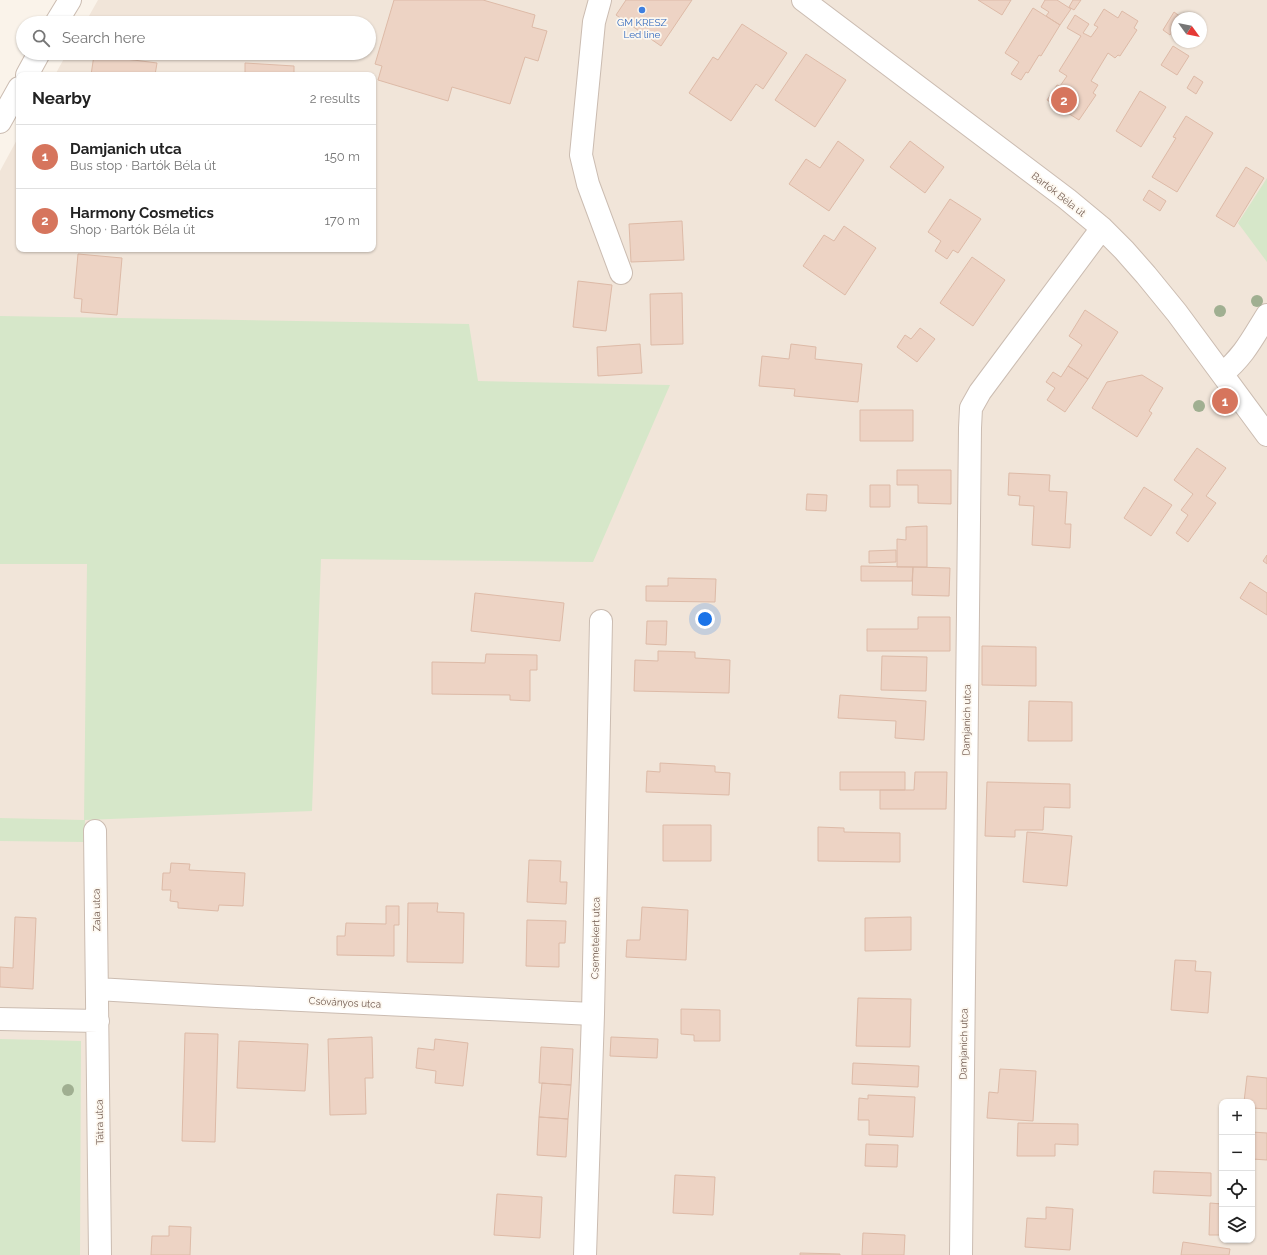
<!DOCTYPE html>
<meta charset="utf-8">
<style>
:root{--surface:#fff;--page:#f6f6f6;--text:#222;--muted:#767676;--line:#e0e0e0;--accent:#d6755d}
body{margin:0;font-family:Raleway,sans-serif;background:var(--page);color:var(--text)}
.controls{position:absolute;right:12px;bottom:12px;display:grid;overflow:hidden;border-radius:8px;box-shadow:0 1px 3px #0004}
.controls button{width:36px;height:36px;display:grid;place-items:center;padding:0;border:0;border-bottom:1px solid var(--line);background:var(--surface);color:var(--text);font:20px sans-serif}
.compass{position:absolute;left:1171px;top:12px;width:36px;height:36px;border-radius:50%;background:var(--surface);box-shadow:0 1px 3px #0004;rotate:123deg}
.you{position:absolute;left:705px;top:619px;width:14px;height:14px;margin:-10px;border:3px solid #fff;border-radius:50%;background:#1a73e8;box-shadow:0 0 0 6px #1a73e833}
.badge{display:grid;place-items:center;width:26px;height:26px;border-radius:50%;background:var(--accent);color:#fff;font-size:13px;font-weight:700}
.pin{position:absolute;translate:-50% -50%;border:2px solid #fff;box-shadow:0 1px 4px #0006}
.list{margin:0;padding:0;list-style:none}
h2{display:flex;justify-content:space-between;align-items:center;height:52px;margin:0;padding:0 16px;font-size:17px}
h2 small{font-size:13px;font-weight:400;color:var(--muted)}
.list li{display:grid;grid-template-columns:26px 1fr auto;gap:12px;align-items:center;box-sizing:border-box;height:64px;padding:0 16px;border-top:1px solid var(--line)}
.list b{display:block;font-size:15px;white-space:nowrap}
.list p{margin:0;font-size:13px;white-space:nowrap;color:var(--muted)}
.list em{font-size:13px;font-style:normal;color:var(--muted)}
.icon{flex:none;width:22px;height:22px;fill:none;stroke:currentColor;stroke-width:2;stroke-linecap:round;stroke-linejoin:round}
.map{position:relative;flex:none;width:1267px;height:1255px;overflow:hidden}
.search{position:absolute;background:var(--surface);box-shadow:0 1px 3px #0004;left:16px;top:16px;width:360px;height:44px;display:flex;align-items:center;gap:10px;box-sizing:border-box;padding:0 14px;border-radius:22px;color:var(--muted);font-size:15px}
.panel{position:absolute;background:var(--surface);box-shadow:0 1px 3px #0004;left:16px;top:72px;width:360px;height:180px;border-radius:8px}
.map>svg:first-child{display:block}
.residential{fill:#f1e5d9;fill-rule:evenodd}
.green{fill:#d6e7c9}
.building{fill:#edd3c4;stroke:#ddbaa7}
.lines{fill:none;stroke-linecap:round;stroke-linejoin:round}
.minor-casing{stroke:#cbbcb1;stroke-width:24}
.minor{stroke:#fff;stroke-width:22}
.tree{fill:#a0af91}
.shop-dot{fill:#3f7fe0;stroke:#fdf8f0;stroke-width:1.5}
.labels{text-anchor:middle;stroke-width:3.5;stroke-linejoin:round;paint-order:stroke}
.shop-label{font-size:10px;fill:#366cbe;stroke:#fdf8f0}
.street-label{font-size:10px;fill:#725b50;stroke:#fdf8f0}
</style>
<div class="map">
<svg width="1267" height="1255" viewBox="0 0 1267 1255">
<rect width="100%" height="100%" fill="#faf3ea"/>
<path class="residential" d="M98,0H1267V1255H0V171L19,136V249H373V75H55L67,53H369V23H85ZM1177,18H1201V42H1177ZM1222,1102H1252V1240H1222Z"/>
<path class="green" d="M1267,178V262L1238,223Z
M0,316L469,324L478,381L670,385L593,562L321,559L312,811L85,820L84,842L0,841V818L84,820L87,564H0Z
M0,1039L81,1041L80,1255H0Z"/>
<path class="building" d="M394,0H483L535,15L532,27L547,31L538,61L525,57L510,104L452,87L448,101L378,80L382,66L375,64Z
M626,0H692L661,46L616,15Z
M978,0H1011L1002,15Z
M1045,0H1057L1071,9L1060,25L1046,16L1049,12L1041,7Z
M1073,0H1081L1074,10L1069,7Z
M1033,8L1060,25L1041,56L1039,55L1028,73L1026,72L1021,80L1011,74L1019,62L1005,53Z
M1104,9L1118,18L1122,11L1138,21L1134,28L1137,30L1120,56L1118,55L1115,58L1108,53L1091,81L1098,85L1093,93L1096,95L1079,120L1047,100L1057,85L1060,86L1067,76L1059,71L1081,36L1067,28L1075,15L1089,24L1083,33L1091,37L1098,27L1094,25Z
M1174,12L1181,17L1177,18V24L1170,35L1163,30Z
M742,24L787,53L763,89L756,84L731,121L689,93L713,57L718,60Z
M1173,46L1189,56L1177,75L1161,65Z
M806,54L846,80L815,127L775,100Z
M94,55L157,63L155,75H91Z
M245,63L294,66V75H245Z
M1194,76L1203,82L1196,94L1187,88Z
M1140,91L1166,107L1141,147L1116,131Z
M1186,116L1213,133L1177,192L1152,177L1176,138L1173,137Z
M838,141L864,160L829,211L789,184L806,159L820,168Z
M910,141L944,167L925,193L890,167Z
M1246,167L1264,178L1234,227L1216,216Z
M1149,190L1166,201L1160,211L1143,200Z
M950,199L981,219L958,253L953,250L947,259L935,251L941,241L928,232Z
M682,221L684,260L631,262L629,224Z
M844,226L876,248L845,295L803,266L824,235L834,241Z
M78,254L122,258L117,315L81,312L82,299L74,298Z
M972,257L1005,280L973,326L940,303Z
M578,281L612,285L606,331L573,327Z
M682,293L683,344L651,345L650,294Z
M1085,310L1118,332L1088,379L1068,366L1082,345L1069,336Z
M920,328L935,339L917,362L897,347L905,335L911,339Z
M640,344L642,373L598,376L597,347Z
M791,344L816,347L815,359L862,364L858,402L794,396L795,389L759,386L762,356L789,359Z
M1068,366L1088,379L1065,412L1047,400L1055,388L1046,382L1053,372L1061,377Z
M1142,375L1163,388L1149,411L1152,413L1137,437L1092,408L1107,382Z
M860,410H913V441H860Z
M1197,448L1226,468L1206,496L1216,503L1188,542L1176,533L1188,515L1181,510L1193,494L1174,480Z
M897,470H951V504L918,503V485H897Z
M1009,473L1050,475L1049,491L1067,492L1065,524H1071L1070,548L1032,545L1034,506L1019,505L1020,496L1008,495Z
M870,485H890V507H870Z
M1144,487L1172,505L1151,536L1124,518Z
M807,494L827,495L826,511L806,510Z
M927,526V567H897V539L906,540V527Z
M896,550V562L869,563V551Z
M1267,555V564L1263,561Z
M861,566L913,567L912,581H861Z
M913,567L950,568L949,596L912,595Z
M668,578L716,579L715,602L646,601V586H668Z
M1250,582L1267,593V615L1240,598Z
M475,593L564,603L560,641L471,631Z
M918,617H950V651H867V629H918Z
M647,621H667L666,645L646,644Z
M982,646L1036,647V686L982,685Z
M658,651L695,652V658L730,660L729,693L634,691L635,660L658,661Z
M486,654L537,655V670H530V701L510,700V695L432,694V662L485,663Z
M882,656L927,657L926,691L881,690Z
M840,695L926,701L924,740L895,738L896,721L838,718Z
M1029,701L1072,702V741H1028Z
M660,763L715,766V772L730,773L729,795L646,792L647,771L660,772Z
M840,772H905V790H840Z
M915,772H947L946,809H880V790H914Z
M987,782L1070,784V808L1044,807L1043,830H1015V837L985,836Z
M663,825H711V861H663Z
M818,827L844,828V832L900,833V862L818,861Z
M1027,832L1072,836L1067,886L1023,882Z
M529,860L561,861L560,882H567L566,904L527,902Z
M171,863L190,864L189,870L245,873L243,906L219,905L218,911L178,908V902L170,901L171,890H162L163,873H170Z
M408,903H438L437,912L464,913L463,963L407,962Z
M386,906H399V925H394V956L337,955V936H345L346,923L386,924Z
M642,907L688,910L686,960L626,957L627,940H640Z
M15,917L36,918L33,989L0,987V967L13,968Z
M911,917V950L865,951V918Z
M527,920L566,921L565,943H559V967L526,966Z
M1175,960L1196,961L1195,971L1211,972L1208,1013L1171,1010Z
M858,998L911,999L910,1047L856,1046Z
M681,1009L720,1010V1041H694V1035L681,1034Z
M185,1033L218,1034L215,1142L182,1141Z
M372,1037L373,1078H365L366,1114L330,1115L328,1039Z
M611,1037L658,1039L657,1058L610,1056Z
M435,1039L468,1043L463,1086L435,1083L436,1071L416,1068L418,1048L434,1050Z
M239,1041L308,1044L305,1091L237,1088Z
M541,1047L573,1049L571,1085L539,1083Z
M853,1063L919,1066L918,1087L852,1084Z
M1000,1069L1036,1071L1033,1121L987,1118L989,1092L998,1093Z
M1247,1076L1267,1078V1109L1252,1108V1102H1244Z
M542,1083L571,1085L568,1119L539,1117Z
M868,1095L915,1097L913,1137L869,1135V1120H858L859,1098L868,1099Z
M539,1117L568,1119L566,1157L537,1155Z
M1018,1123L1078,1124V1145L1055,1144V1156H1017Z
M1252,1132L1267,1133V1160L1252,1159Z
M866,1144L898,1145L897,1167L865,1166Z
M1154,1171L1211,1173V1196L1153,1193Z
M675,1175L715,1177L713,1215L673,1213Z
M497,1194L542,1197L540,1238L494,1235Z
M1210,1203L1222,1204V1235H1209Z
M1252,1205H1254L1253,1237H1252Z
M1046,1207L1073,1209L1070,1250L1025,1247L1027,1218L1046,1219Z
M169,1226L191,1227L190,1255H151L152,1236H169Z
M863,1233L905,1235L904,1255H862Z
M1183,1242L1230,1249L1229,1255H1181Z
M800,1253L840,1254V1255H800Z"/>
<g class="lines">
<defs>
<path id="minor" d="M600,0L594,22L581,155L588,184L621,273
M803,0L1067,199L1102,228L1124,250L1146,275L1177,313L1267,435
M56,23L70,0
M27,75L39,53
M0,122L19,88
M1222,374C1244,356 1252,339 1267,315
M95,831L100,1255
M97,989L217,996L593,1014
M0,1019L98,1021
M585,1255L593,1014L601,621
M961,1255L970,428L971,408L980,392L1102,228"/>
</defs>
<use href="#minor" class="minor-casing"/>
<use href="#minor" class="minor"/>
</g>
<g class="tree">
<circle cx="1257" cy="301" r="6"/>
<circle cx="1220" cy="311" r="6"/>
<circle cx="1199" cy="406" r="6"/>
<circle cx="68" cy="1090" r="6"/>
</g>
<circle class="shop-dot" cx="642" cy="10" r="4"/>
<g class="labels">
<g class="shop-label">
<text x="642" y="26">GM KRESZ<tspan x="642" dy="12">Led line</tspan></text>
</g>
<g class="street-label">
<text transform="translate(1059 194) rotate(38)" y="4">Bartók Béla út</text>
<text transform="translate(966 720) rotate(-89)" y="4">Damjanich utca</text>
<text transform="translate(96 910) rotate(-91)" y="4">Zala utca</text>
<text transform="translate(595 938) rotate(-89)" y="4">Csemetekert utca</text>
<text transform="translate(345 1002) rotate(3)" y="4">Csóványos utca</text>
<text transform="translate(963 1044) rotate(-89)" y="4">Damjanich utca</text>
<text transform="translate(99 1122) rotate(-91)" y="4">Tátra utca</text>
</g>
</g>
</svg>
<div class="controls">
<button>+</button>
<button>−</button>
<button><svg class="icon" aria-label="locate" viewBox="0 0 24 24"><circle cx="12" cy="12" r="6"/><path d="M12 2v4M12 18v4M2 12h4M18 12h4"/></svg></button>
<button><svg class="icon" aria-label="layers" viewBox="0 0 24 24"><path d="M12 4l9 5-9 5-9-5zM3 14l9 5 9-5"/></svg></button>
</div>
<svg class="compass" viewBox="-18 -18 36 36"><path d="M0-13l5 13h-10z" fill="#e53935"/><path d="M0 13l5-13h-10z" fill="#767676"/></svg>
<div class="you"></div>
<div class="pin badge" style="left:1225px;top:401px">1</div>
<div class="pin badge" style="left:1064px;top:100px">2</div>
<div class="search"><svg class="icon" aria-label="search" viewBox="0 0 24 24"><circle cx="10" cy="10" r="6"/><path d="M15 15l6 6"/></svg>Search here</div>
<section class="panel">
<h2>Nearby<small>2 results</small></h2>
<ul class="list">
<li><span class="badge">1</span><div><b>Damjanich utca</b><p>Bus stop · Bartók Béla út</p></div><em>150 m</em></li>
<li><span class="badge">2</span><div><b>Harmony Cosmetics</b><p>Shop · Bartók Béla út</p></div><em>170 m</em></li>
</ul>
</section>
</div>
